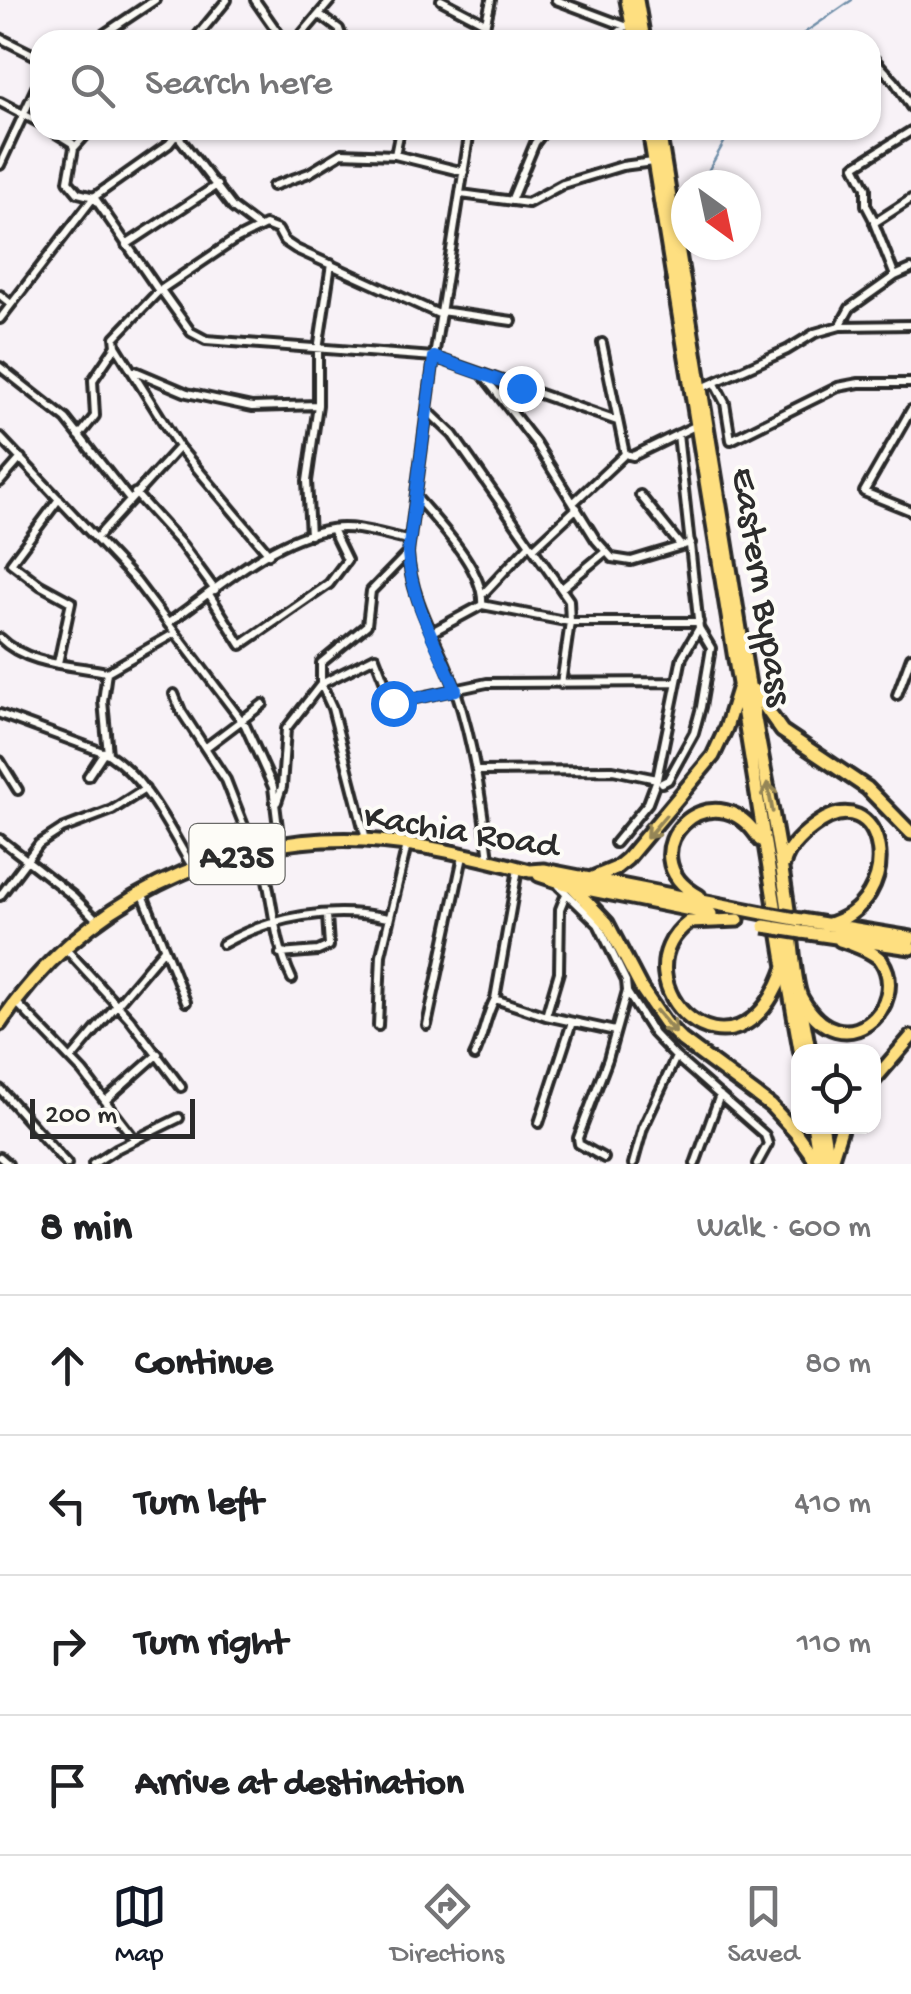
<!DOCTYPE html>
<meta charset="utf-8">
<style>
:root{--surface:#fff;--page:#f6f6f6;--text:#202124;--muted:#757577;--line:#e0e0e0;--accent:#111827}
body{margin:0;font-family:"Gochi Hand",sans-serif;background:var(--page);color:var(--text)}
.controls{position:absolute;right:30px;bottom:30px;display:grid;overflow:hidden;border-radius:20px;box-shadow:0 2px 8px #0004}
.controls button{width:90px;height:90px;display:grid;place-items:center;padding:0;border:0;border-bottom:2px solid var(--line);background:var(--surface);color:var(--text);font:50px sans-serif}
.compass{position:absolute;left:671px;top:170px;width:90px;height:90px;border-radius:50%;background:var(--surface);box-shadow:0 2px 8px #0004;rotate:147deg}
.scale{position:absolute;left:30px;bottom:25px;width:165px;box-sizing:border-box;padding-left:10px;border:5px solid #2b2b2b;border-top:0;font-size:28px;line-height:35px;white-space:nowrap;color:#2b2b2b;-webkit-text-stroke:8px #fdfcf7;paint-order:stroke}
.stop{position:absolute;width:30px;height:30px;margin:-22px;border:8px solid #1a73e8;border-radius:50%;background:#fff}
.stop.end{background:#1a73e8;border-color:#fff;box-shadow:0 2px 10px #0008}
.list{margin:0;padding:0;list-style:none}
h2{display:flex;justify-content:space-between;align-items:center;height:130px;margin:0;padding:0 40px;font-size:42px}
h2 small{font-size:32px;font-weight:400;color:var(--muted)}
.list li{display:grid;grid-template-columns:65px 1fr auto;gap:30px;align-items:center;box-sizing:border-box;height:140px;padding:0 40px;border-top:2px solid var(--line)}
.list b{display:block;font-size:38px;white-space:nowrap}
.list em{font-size:32px;font-style:normal;color:var(--muted)}
.icon{flex:none;width:55px;height:55px;fill:none;stroke:currentColor;stroke-width:2;stroke-linecap:round;stroke-linejoin:round}
.map{position:relative;flex:none;width:911px;height:1164px;overflow:hidden}
.search{position:absolute;background:var(--surface);box-shadow:0 2px 8px #0004;left:30px;right:30px;top:30px;height:110px;display:flex;align-items:center;gap:25px;box-sizing:border-box;padding:0 35px;border-radius:30px;color:var(--muted);font-size:38px}
.sheet{height:690px;background:var(--surface)}
nav{display:flex;justify-content:space-around;align-items:center;box-sizing:border-box;height:140px;border-top:2px solid var(--line);background:var(--surface);font-size:28px;color:var(--muted)}
nav a{display:grid;justify-items:center;gap:5px}
nav .on{color:var(--accent)}
.map>svg:first-child{display:block}
.lines{fill:none;stroke-linecap:round;stroke-linejoin:round}
.stream{stroke:#7290aa;stroke-width:2.5}
.minor-casing{stroke:#2b2b2b;stroke-width:14}
.primary-casing{stroke:#2b2b2b;stroke-width:18}
.trunk-casing{stroke:#2b2b2b;stroke-width:19}
.minor{stroke:#fdfcf7;stroke-width:6}
.primary{stroke:#fedf80;stroke-width:10}
.trunk{stroke:#fedf80;stroke-width:11}
.trunk-bridge-casing{stroke:#2b2b2b;stroke-width:19;stroke-linecap:butt}
.trunk-bridge{stroke:#fedf80;stroke-width:11}
.oneway{stroke:#948556}
.route{stroke:#1a73e8;stroke-width:12}
.labels{text-anchor:middle;stroke-width:8;stroke-linejoin:round;paint-order:stroke}
.shield{fill:#fdfcf7;stroke:#6a6a68;stroke-width:2.5}
.shield-label{font-size:35px;font-weight:bold;fill:#2b2b2b}
.street-label{font-size:38px;fill:#2b2b2b;stroke:#fdfcf7}
</style>
<div class="map">
<svg width="911" height="1164" viewBox="0 0 911 1164">
<rect width="100%" height="100%" fill="#f8f2f7"/>
<filter id="ink" filterUnits="userSpaceOnUse"><feTurbulence type="fractalNoise" baseFrequency=".01" numOctaves="2"/><feDisplacementMap in="SourceGraphic" scale="20" xChannelSelector="R" yChannelSelector="G"/><feConvolveMatrix kernelMatrix="1 2 1 2 8 2 1 2 1" color-interpolation-filters="sRGB"/></filter>
<g filter="url(#ink)">
<g class="lines">
<path class="stream" d="M794,40L852,0
M702,182L731,130"/>
<defs>
<path id="minor" d="M255,0L283,40
M441,0L485,23
M556,0L625,26
M319,14L339,29L343,40
M0,38L40,58
M95,40L155,0
M194,40L227,0
M297,40L331,0
M482,40L491,0
M610,40L626,26
M873,58L895,82L911,107
M0,102L40,123
M51,130L72,143L74,148L68,181L78,193L94,197L159,291
M470,130L434,357L408,553C411,603 440,644 456,691C474,746 482,802 489,859
M178,136L233,208L258,227
M74,148L90,130
M395,155L400,130
M0,165L40,79
M273,186L309,173L342,153L395,155L464,172
M461,194L528,203L563,184L622,166L653,162
M511,201L535,143L545,130
M875,222L866,205V188L855,166L911,131
M126,245L217,185
M895,276L874,223L911,199
M161,290L191,332L206,340L434,357L617,421
M0,295L11,304
M441,311L512,321
M0,319L94,197L169,144L180,130
M842,326L911,325
M602,343L625,454L633,456L697,425
M0,367L66,419L129,499
M135,371L187,393L252,407L318,405
M483,375L535,442L596,540L612,558L631,561L691,543
M715,384L725,403L731,440L838,387L859,383H911
M702,388L787,350L815,333L840,326L850,308L895,276L911,269
M911,410L864,492L911,511
M428,411L453,435L569,600L570,622L561,684
M79,436L95,416L93,380L116,346
M0,437L136,581L245,725L273,787L280,844
M0,482L21,458
M135,493L182,545L215,590
M640,495L681,546
M416,497C438,523 485,570 482,605
M573,503L625,454
M310,535L307,481L318,405V350L331,264
M97,537L179,447
M533,549L577,508
M269,554L179,447L116,346L115,337L159,291L233,241L265,225L278,230L284,241L296,249L441,315
M562,588L605,552
M209,594L241,645L329,584L347,560L332,529
M483,594L529,545
M168,623C216,590 271,538 331,529C356,525 383,535 408,540
M432,632L482,605L570,622H699
M0,638C27,665 72,665 107,672L175,633
M58,663L71,602L40,585L11,563L59,499
M107,672L103,701L108,754
M174,694L181,711L226,780L253,849
M897,695L911,657
M0,714L108,754C147,779 169,829 193,868
M205,748L263,704
M0,761L18,790
M477,771L613,770L657,779L648,803L615,843
M88,776L104,752
M657,779L682,657L699,628
M662,783L668,780L694,733L701,707L711,648L699,628L678,434
M277,802L282,787L286,729L321,684V663L367,625L371,591L407,554
M0,839L73,896L97,920
M366,839L332,708L321,684L375,657L393,703L487,683L676,682
M260,850C273,893 272,938 292,979
M559,886L598,924L626,981L627,991L608,1059L578,1138L579,1144L604,1158
M142,892L186,1002
M0,896L39,844L62,829L112,810L145,789
M223,944C272,916 332,906 388,918
M65,948L130,1019L181,1087
M280,954L318,951L329,946L327,915
M627,992L653,1033L676,1057L765,1135L768,1144L757,1164
M495,999L546,1016L615,1031
M17,1003L83,1072L135,1140
M546,1016L559,972L560,909L566,894
M427,1025L463,856
M378,1026L381,955L407,845
M474,1056C484,1036 485,1017 495,999L518,869
M71,1059L164,949
M0,1089L67,1164
M105,1101L158,1054
M539,1123L572,1022
M0,1157L8,1164
M93,1164L116,1149L179,1118
M633,1164L643,1128L676,1057
M695,1164L720,1095"/>
<path id="primary" d="M785,967L800,1052
M800,998L810,1052
M813,1126L819,1164
M823,1126L829,1163"/>
<path id="trunk" d="M627,0L635,40
M637,0L644,40
M649,130L785,967C737,1106 612,980 689,922L738,920
M659,130C690,315 718,500 749,685C762,762 779,839 789,917C792,934 794,986 802,999C843,1071 911,1005 881,960C870,950 854,945 840,940
M753,690L782,731L867,788L911,833
M784,863C788,848 801,836 813,827C885,771 911,904 825,925
M539,875L572,886L711,914
M592,878L616,868L627,859L713,756L726,728L738,689
M572,886L607,923L641,988L665,1023L682,1040L771,1106L796,1133L818,1164
M699,896C623,855 713,763 760,840
M801,920L911,938
M802,932L911,948
M0,1024C80,903 221,833 365,840C421,843 477,857 530,871L544,870L763,913
M874,1080L911,1037
M830,1164L842,1126"/>
</defs>
<use href="#minor" class="minor-casing"/>
<use href="#primary" class="primary-casing"/>
<use href="#trunk" class="trunk-casing"/>
<use href="#minor" class="minor"/>
<use href="#primary" class="primary"/>
<use href="#trunk" class="trunk"/>
<defs>
<path id="trunk-bridge" d="M763,913L801,920
M764,926L802,932"/>
</defs>
<use href="#trunk-bridge" class="trunk-bridge-casing"/>
<use href="#trunk-bridge" class="trunk-bridge"/>
</g>
<defs><path id="oneway-shaft" d="M-6 0H5M1.5-3L5.5 0L1.5 3" fill="none" stroke-width="1.6" stroke-linecap="round" stroke-linejoin="round" transform="scale(2.5)"/></defs>
<g class="oneway">
<use href="#oneway-shaft" transform="translate(770 797) rotate(-100)"/>
<use href="#oneway-shaft" transform="translate(656 827) rotate(130)"/>
<use href="#oneway-shaft" transform="translate(666 1022) rotate(49)"/>
</g>
</g>
<g class="lines" filter="url(#ink)">
<path class="route" d="M393,703L456,690C437,646 411,601 408,553L434,357L521,388"/>
</g>
<g class="labels">
<rect class="shield" x="189.5" y="824" width="95" height="60" rx="8"/>
<g class="shield-label">
<text x="237" y="866">A235</text>
</g>
<g class="street-label">
<text transform="translate(765 586) rotate(81)" y="13">Eastern Bypass</text>
<text transform="translate(462 828) rotate(9)" y="13">Kachia Road</text>
</g>
</g>
</svg>
<div class="controls">
<button><svg class="icon" aria-label="locate" viewBox="0 0 24 24"><circle cx="12" cy="12" r="6"/><path d="M12 2v4M12 18v4M2 12h4M18 12h4"/></svg></button>
</div>
<svg class="compass" viewBox="-18 -18 36 36"><path d="M0-13l5 13h-10z" fill="#e53935"/><path d="M0 13l5-13h-10z" fill="#757577"/></svg>
<div class="scale">200 m</div>
<div class="stop" style="left:393px;top:703px"></div>
<div class="stop end" style="left:521px;top:388px"></div>
<div class="search"><svg class="icon" aria-label="search" viewBox="0 0 24 24"><circle cx="10" cy="10" r="6"/><path d="M15 15l6 6"/></svg>Search here</div>
</div>
<section class="sheet">
<h2>8 min<small>Walk · 600 m</small></h2>
<ul class="list">
<li><svg class="icon" aria-label="ahead" viewBox="0 0 24 24"><path d="M12 20V5M6 11l6-6 6 6"/></svg><div><b>Continue</b></div><em>80 m</em></li>
<li><svg class="icon" aria-label="left" viewBox="0 0 24 24"><path d="M17 20v-9H6M10 6l-5 5 5 5"/></svg><div><b>Turn left</b></div><em>410 m</em></li>
<li><svg class="icon" aria-label="right" viewBox="0 0 24 24"><path d="M7 20v-9h11M14 6l5 5-5 5"/></svg><div><b>Turn right</b></div><em>110 m</em></li>
<li><svg class="icon" aria-label="arrive" viewBox="0 0 24 24"><path d="M6 21V4h12l-3 4 3 4H6"/></svg><div><b>Arrive at destination</b></div></li>
</ul>
</section>
<nav>
<a class="on"><svg class="icon" aria-label="map" viewBox="0 0 24 24"><path d="M3 6l6-2 6 2 6-2v14l-6 2-6-2-6 2zM9 4v14M15 6v14"/></svg>Map</a>
<a><svg class="icon" aria-label="directions" viewBox="0 0 24 24"><path d="M12 3l9 9-9 9-9-9zM9 14v-3h6M13 9l2 2-2 2"/></svg>Directions</a>
<a><svg class="icon" aria-label="saved" viewBox="0 0 24 24"><path d="M7 4h10v16l-5-4-5 4z"/></svg>Saved</a>
</nav>
